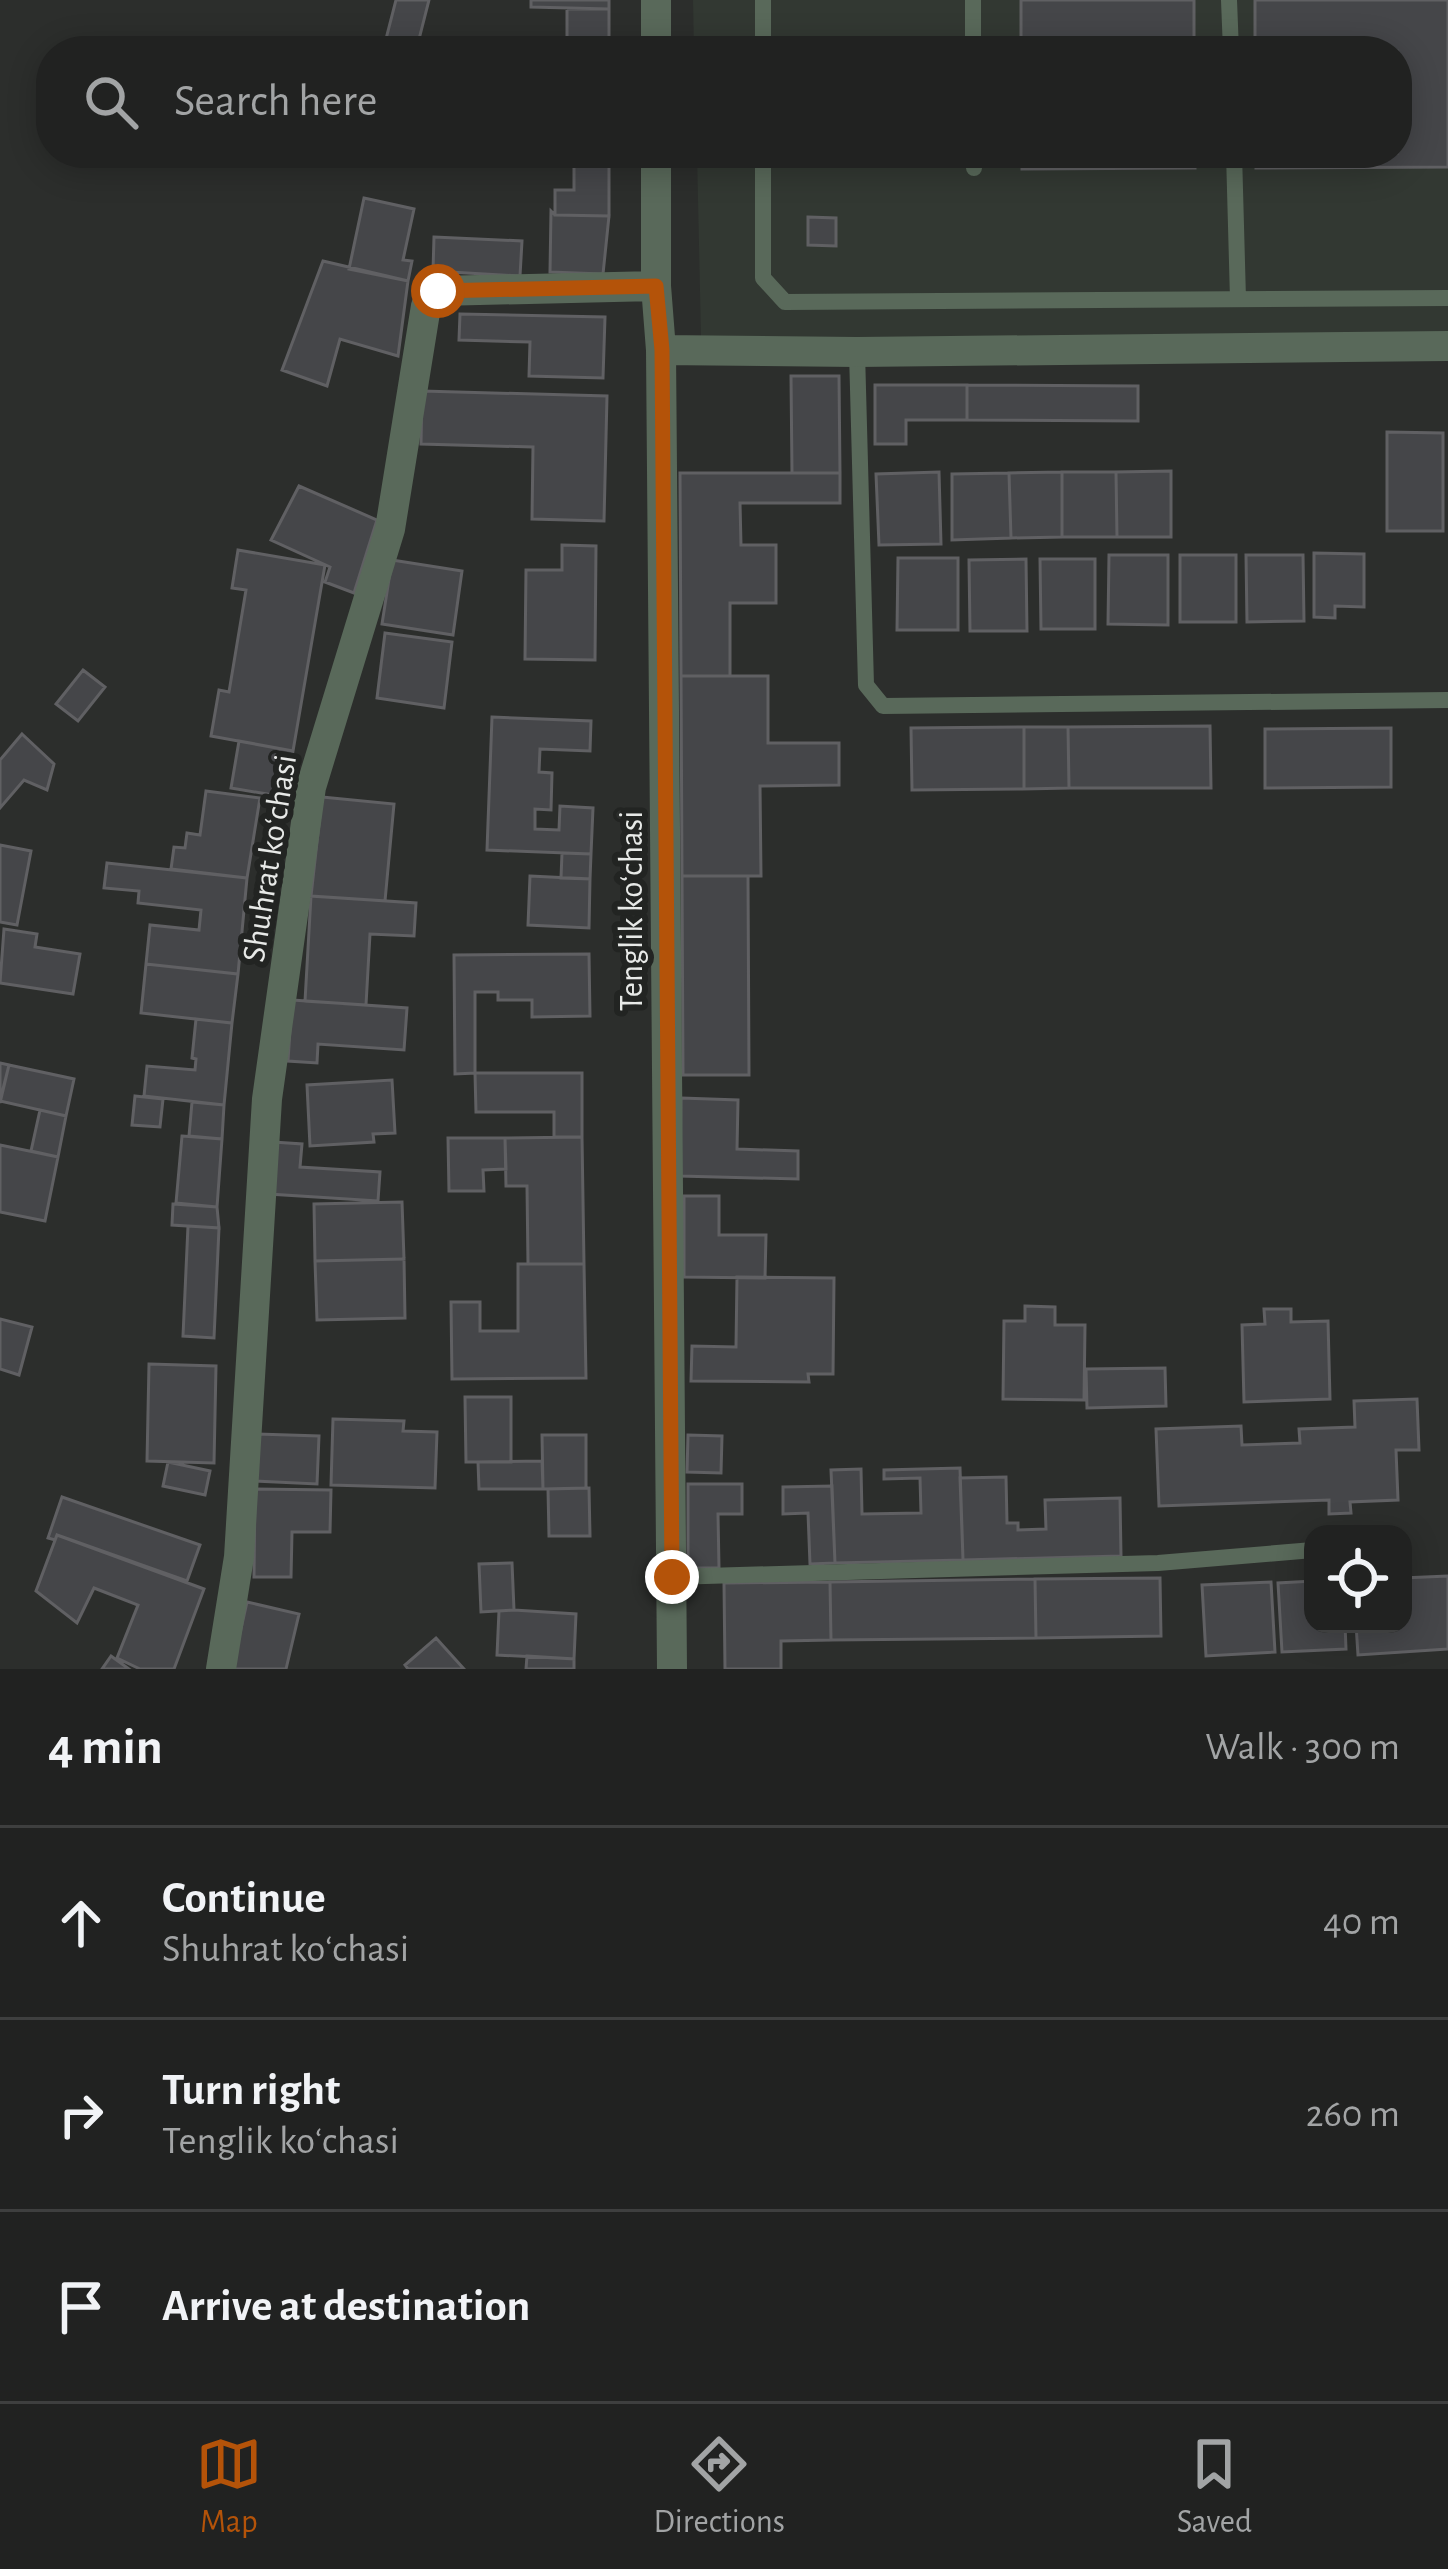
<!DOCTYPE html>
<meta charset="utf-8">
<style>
:root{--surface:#212221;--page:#2d2f2e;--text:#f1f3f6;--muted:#a2a4a5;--line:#3e3f3f;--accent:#b45309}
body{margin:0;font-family:"Alegreya Sans",sans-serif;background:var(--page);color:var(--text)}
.controls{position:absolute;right:36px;bottom:36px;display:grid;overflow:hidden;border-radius:24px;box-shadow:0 6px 30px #0003}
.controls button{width:108px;height:108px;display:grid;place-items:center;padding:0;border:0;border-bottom:3px solid var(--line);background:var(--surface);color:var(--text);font:60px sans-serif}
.stop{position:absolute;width:36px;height:36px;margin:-27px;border:9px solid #b45309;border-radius:50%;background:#fff}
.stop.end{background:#b45309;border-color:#fff;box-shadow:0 3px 12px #0008}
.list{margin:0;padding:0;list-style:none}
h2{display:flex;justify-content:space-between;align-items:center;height:156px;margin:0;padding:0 48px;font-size:51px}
h2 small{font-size:39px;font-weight:400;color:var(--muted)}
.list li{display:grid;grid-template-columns:78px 1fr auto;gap:36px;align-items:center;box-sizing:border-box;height:192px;padding:0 48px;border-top:3px solid var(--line)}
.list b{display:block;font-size:45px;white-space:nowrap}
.list p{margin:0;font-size:39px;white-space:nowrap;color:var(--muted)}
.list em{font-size:39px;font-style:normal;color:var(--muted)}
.icon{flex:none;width:66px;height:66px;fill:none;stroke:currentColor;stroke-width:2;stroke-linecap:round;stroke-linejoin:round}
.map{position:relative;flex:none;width:1448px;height:1669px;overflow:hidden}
.search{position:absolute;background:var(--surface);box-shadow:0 6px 30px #0003;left:36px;right:36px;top:36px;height:132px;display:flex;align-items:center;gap:30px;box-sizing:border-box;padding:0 42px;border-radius:48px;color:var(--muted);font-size:45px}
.sheet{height:732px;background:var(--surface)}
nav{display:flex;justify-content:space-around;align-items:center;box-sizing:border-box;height:168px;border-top:3px solid var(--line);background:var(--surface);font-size:33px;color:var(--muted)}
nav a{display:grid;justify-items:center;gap:6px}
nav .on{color:var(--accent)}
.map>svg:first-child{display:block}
.built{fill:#323832}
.building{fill:#454649;stroke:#606063;stroke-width:3}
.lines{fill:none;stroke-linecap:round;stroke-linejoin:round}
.lane{stroke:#59695a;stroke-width:16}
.street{stroke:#59695a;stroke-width:30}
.route{stroke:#b45309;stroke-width:15}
.labels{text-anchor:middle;stroke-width:12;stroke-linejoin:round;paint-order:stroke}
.street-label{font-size:33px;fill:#e7e9e7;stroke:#222422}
</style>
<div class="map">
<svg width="1448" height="1669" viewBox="0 0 1448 1669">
<rect width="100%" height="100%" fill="#2c2e2c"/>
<path class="built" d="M693,0H1448V341L701,338L697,153H1397V51H694Z"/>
<path class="building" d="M396,0H429L417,47L386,39Z
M531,0H609V9L531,7Z
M1021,0H1194V51H1021Z
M1255,0H1448V167L1256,168V153H1397V51H1255Z
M567,9H609V51H574V45H567Z
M574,45V51H526V47Z
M574,153H609V216L555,215V190H574Z
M1022,153H1195V168L1022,169Z
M364,198L414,209L403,260L412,261L408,281L349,269Z
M551,211L555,215L609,216L603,274L550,272Z
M808,217L836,218V246L808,245Z
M434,237L522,241L520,276L433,271Z
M323,261L408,281L398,356L340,339L327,386L282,370Z
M460,314L605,317L603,378L529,376L530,342L459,340Z
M791,376H839L840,473H792Z
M875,385H967V420H906V444H875Z
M967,385L1138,386V421L967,420Z
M422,391L607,396L604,521L532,519L533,447L421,444Z
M1387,432L1443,433V531H1387Z
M1171,471V537H1117L1116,472Z
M939,472L941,544L879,545L876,474Z
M1062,472H1116L1117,537H1062Z
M1062,472V537L1011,538L1009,473Z
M680,473H840V503H740L741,545H776V603H730V676H681Z
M1009,473L1011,538L952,540V474Z
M299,486L377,520L354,593L325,582L330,567L271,540Z
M562,545L596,546L595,660L525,659L526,570H562Z
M238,550L325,565L293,751L211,736L219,690L229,692L246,590L232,588Z
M1314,553L1364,554V607L1335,606V618L1314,617Z
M1109,555H1168V625L1108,624Z
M1180,555H1236V622H1180Z
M1246,555H1303L1304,621L1247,622Z
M898,558H958V630H897Z
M1026,559L1027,631H970L969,560Z
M1040,559H1095V629H1041Z
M392,560L462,571L453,635L382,624Z
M385,633L452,642L444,708L377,698Z
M83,670L105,687L78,721L56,704Z
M681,676H768V743H839V785L760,786L761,876H682Z
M492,717L591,721L590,751L540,749L539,772L552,773L551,810L535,809V829L559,830L560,806L593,808L591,854L487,850Z
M1210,726L1211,788H1069L1068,727Z
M1024,727H1068L1069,788L1024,789Z
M1024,727V789L912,790L911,728Z
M1391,728V787L1265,788V729Z
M22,734L54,764L47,790L24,780L0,808V760Z
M239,741L293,751L285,797L231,788Z
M206,791L260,798L247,878L171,869L174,847L185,848L187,833L200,835Z
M322,797L394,804L385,901L311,896Z
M0,845L31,851L17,925L0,922Z
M562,853L591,854L590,879L561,878Z
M107,863L247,878L238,974L146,964L150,925L199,930L201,910L138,903L139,891L104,888Z
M530,876L590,879L589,928L528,925Z
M682,876H748L749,1075H683Z
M311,896L416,903L414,936L370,934L366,1005L305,1001Z
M4,929L37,934L35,947L80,954L73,994L0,983Z
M589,954L590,1016L532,1017V1000H498V992H475V1073L455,1074L454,955Z
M146,964L238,974L232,1023L141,1013Z
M292,1000L407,1008L404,1050L318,1044L317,1063L288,1061Z
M196,1019L232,1023L224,1105L144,1096L147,1066L195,1070L196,1059L192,1058Z
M0,1063L9,1065L0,1103Z
M9,1065L74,1079L66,1116L0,1101Z
M475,1073H582V1137H554V1112H476Z
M392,1080L395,1133L373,1134L374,1142L310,1146L307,1085Z
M135,1096L163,1099L160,1127L132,1125Z
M681,1098L738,1100L737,1149L798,1151V1179L680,1176Z
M192,1102L224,1105L222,1139L189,1136Z
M40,1110L66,1116L58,1157L31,1151Z
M182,1136L222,1139L217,1207L176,1203Z
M582,1137L584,1264H528L527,1186H506L505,1138Z
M448,1138H505L506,1169L483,1170L484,1191H449Z
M273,1142L302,1144L300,1167L380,1172L378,1201L269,1194Z
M0,1145L58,1157L45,1221L0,1212Z
M684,1196H719V1235H766L765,1278L684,1277Z
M402,1202L404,1259L315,1261L314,1204Z
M173,1204L217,1207L219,1228L172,1225Z
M188,1226L219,1228L214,1338L183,1336Z
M404,1259L405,1318L317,1320L315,1261Z
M518,1264H584L586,1378L452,1379L451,1302H480V1331H518Z
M737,1277L834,1278L833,1374H808L809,1382L691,1381L692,1346L736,1347Z
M1025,1306L1055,1307V1325H1085L1084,1400L1003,1399L1004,1321H1025Z
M1264,1309H1291V1322L1328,1321L1330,1399L1244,1402L1242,1325L1265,1324Z
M0,1319L32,1327L19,1375L0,1369Z
M149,1364L216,1366L214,1463L147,1461Z
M1165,1368L1166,1406L1087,1408L1086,1369Z
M465,1397H511V1462H466Z
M1417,1399L1419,1450H1396L1398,1500L1350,1502L1351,1513L1329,1514V1500L1159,1506L1156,1429L1241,1426L1242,1445L1300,1443L1299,1429L1355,1427L1354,1401Z
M333,1419L404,1421L403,1431L437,1432L435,1488L331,1485Z
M257,1434L319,1436L317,1484L255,1481Z
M542,1435H586V1488L543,1489Z
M688,1435L722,1436L721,1473L687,1472Z
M542,1461L543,1489H479L478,1462Z
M168,1462L210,1471L205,1495L163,1486Z
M960,1468L963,1560L835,1563L831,1470L861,1469L862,1514L921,1513L920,1478L884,1479V1470Z
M1006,1477L1007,1523H1018V1530L1046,1529L1045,1500L1120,1498L1121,1556L963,1560L960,1478Z
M688,1484H742V1514H718L719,1568H688Z
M832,1486L835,1563L810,1564L808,1513L783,1514V1487Z
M589,1488L590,1536H549L548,1489Z
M255,1489L331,1490L330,1532H292L291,1577H254Z
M62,1497L200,1545L187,1581L57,1535L55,1540L48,1538Z
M57,1535L204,1589L174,1669H140L117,1658L138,1605L94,1588L77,1623L36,1591Z
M512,1563L514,1610L481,1612L479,1564Z
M1448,1576V1649L1358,1655L1356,1624H1403V1578Z
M1160,1578L1161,1636L1036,1638L1035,1579Z
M1035,1579L1036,1638L831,1640L830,1582Z
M1313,1581V1624H1345L1346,1649L1282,1652L1278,1583Z
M830,1582L831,1640L781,1641V1669H725L724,1583Z
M1271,1582L1275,1652L1206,1656L1202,1585Z
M247,1602L299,1614L286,1669H232Z
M514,1610L576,1614L574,1659L497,1655L499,1611Z
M436,1638L464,1669H408L405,1665Z
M111,1656L129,1669H102Z
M527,1656L574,1659V1669H526Z"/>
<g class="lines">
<path class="lane" d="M973,0V51
M1229,0L1231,51
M763,51V0
M763,153V278L785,302L1448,298
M974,153V168
M1234,153L1238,299
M857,352L866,685L883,706L1448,700
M672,1577L1158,1563L1313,1550"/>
<path class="street" d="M656,51V0
M656,153V286L661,350L672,1669
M661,350L857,352L1448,346
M221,1669L239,1557L267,1099L311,787L390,529L426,306L438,291L656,286"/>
</g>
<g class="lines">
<path class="route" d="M438,291L656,286L662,350L672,1577"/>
</g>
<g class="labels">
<g class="street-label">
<text transform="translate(268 858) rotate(-81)" y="12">Shuhrat koʻchasi</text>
<text transform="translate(630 911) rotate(-90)" y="12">Tenglik koʻchasi</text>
</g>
</g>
</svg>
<div class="controls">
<button><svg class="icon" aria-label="locate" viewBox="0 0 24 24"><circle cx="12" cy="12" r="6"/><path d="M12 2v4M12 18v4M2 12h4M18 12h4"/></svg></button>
</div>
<div class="stop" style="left:438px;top:291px"></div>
<div class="stop end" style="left:672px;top:1577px"></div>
<div class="search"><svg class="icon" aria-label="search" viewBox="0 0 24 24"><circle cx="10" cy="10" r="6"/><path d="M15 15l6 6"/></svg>Search here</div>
</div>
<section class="sheet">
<h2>4 min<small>Walk · 300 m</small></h2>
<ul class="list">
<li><svg class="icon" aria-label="ahead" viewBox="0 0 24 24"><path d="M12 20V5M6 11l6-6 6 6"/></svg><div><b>Continue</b><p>Shuhrat koʻchasi</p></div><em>40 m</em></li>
<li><svg class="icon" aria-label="right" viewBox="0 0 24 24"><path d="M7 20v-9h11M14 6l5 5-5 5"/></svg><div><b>Turn right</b><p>Tenglik koʻchasi</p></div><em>260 m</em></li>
<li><svg class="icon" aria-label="arrive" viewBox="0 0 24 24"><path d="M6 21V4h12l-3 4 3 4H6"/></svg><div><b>Arrive at destination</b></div></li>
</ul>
</section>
<nav>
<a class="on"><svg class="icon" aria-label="map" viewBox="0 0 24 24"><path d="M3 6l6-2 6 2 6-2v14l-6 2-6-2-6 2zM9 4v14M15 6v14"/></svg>Map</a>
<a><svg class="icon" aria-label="directions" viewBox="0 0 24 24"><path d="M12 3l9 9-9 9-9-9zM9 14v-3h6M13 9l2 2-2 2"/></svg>Directions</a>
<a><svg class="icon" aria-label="saved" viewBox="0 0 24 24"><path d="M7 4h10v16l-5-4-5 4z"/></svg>Saved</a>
</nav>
